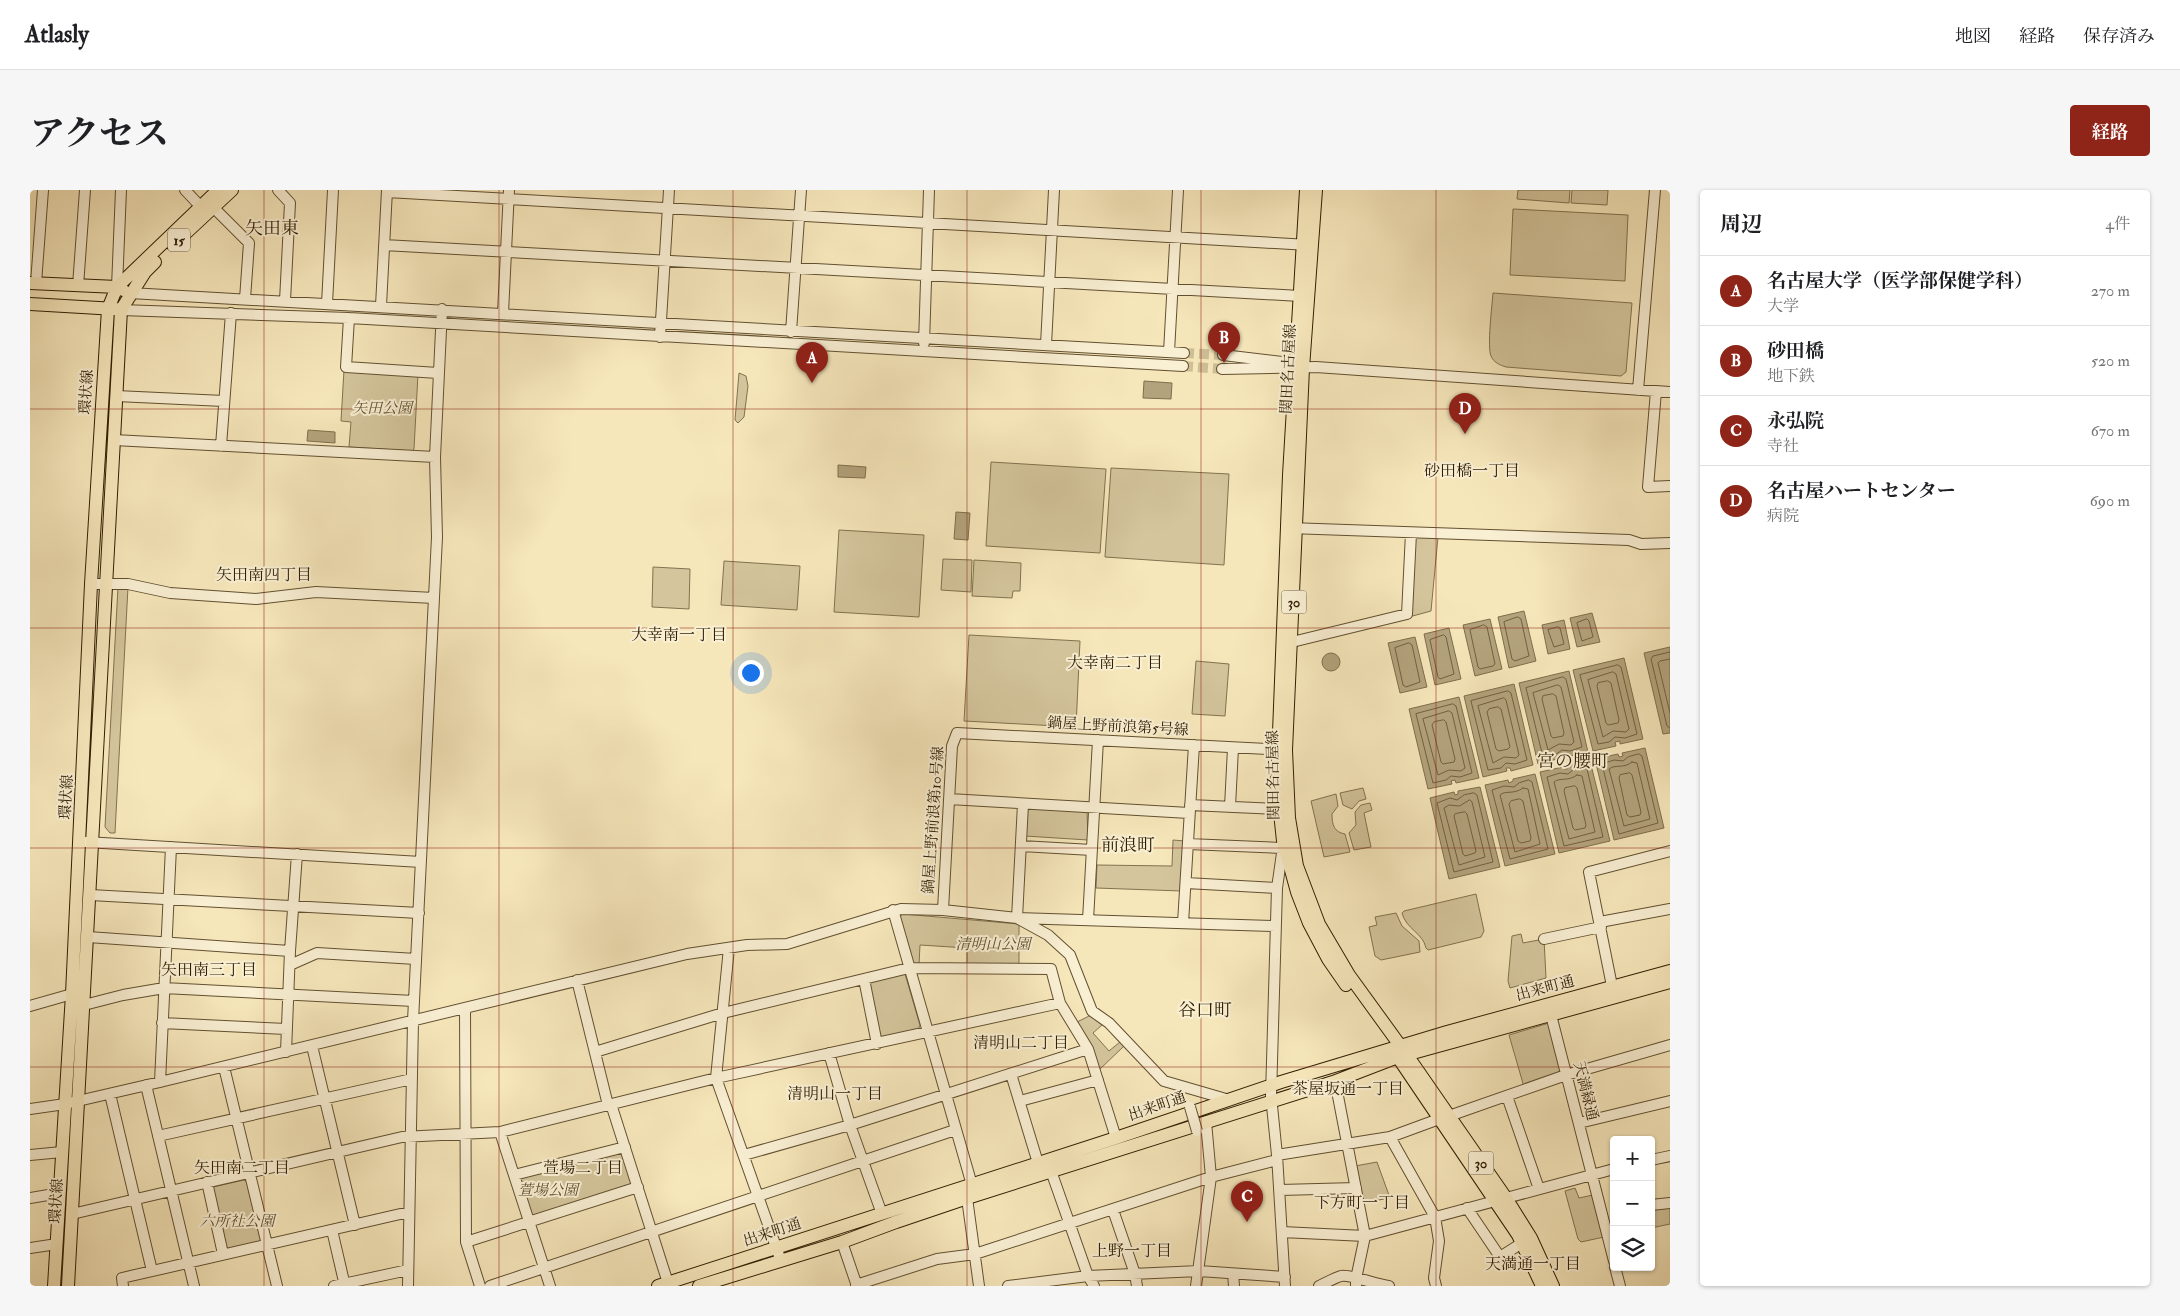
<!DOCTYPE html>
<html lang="ja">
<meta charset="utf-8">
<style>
:root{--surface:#fff;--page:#f6f6f6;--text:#202124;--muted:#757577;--line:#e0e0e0;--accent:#8f2418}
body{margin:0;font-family:"IM FELL Double Pica","Noto Serif JP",serif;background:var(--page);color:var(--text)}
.controls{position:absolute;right:15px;bottom:15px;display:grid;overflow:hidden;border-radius:5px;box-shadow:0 1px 4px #0004}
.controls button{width:45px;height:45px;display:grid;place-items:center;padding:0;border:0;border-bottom:1px solid var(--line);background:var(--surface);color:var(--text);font:25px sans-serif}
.you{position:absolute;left:720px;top:482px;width:18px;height:18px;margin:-12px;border:4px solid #fff;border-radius:50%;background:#1a73e8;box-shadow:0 0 0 8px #1a73e833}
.badge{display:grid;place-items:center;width:32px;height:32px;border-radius:50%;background:var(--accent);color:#fff;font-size:16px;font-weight:700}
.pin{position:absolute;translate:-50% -41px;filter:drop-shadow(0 1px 2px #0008)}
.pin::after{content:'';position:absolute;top:26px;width:18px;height:15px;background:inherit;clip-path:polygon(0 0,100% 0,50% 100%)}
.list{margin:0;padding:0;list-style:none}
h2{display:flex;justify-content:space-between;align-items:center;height:65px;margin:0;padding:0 20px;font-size:21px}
h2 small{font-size:16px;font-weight:400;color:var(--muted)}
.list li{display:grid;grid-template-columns:32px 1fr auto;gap:15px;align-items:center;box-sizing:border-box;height:70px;padding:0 20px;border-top:1px solid var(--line)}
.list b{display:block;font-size:19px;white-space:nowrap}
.list p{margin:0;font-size:16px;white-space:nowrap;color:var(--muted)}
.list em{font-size:16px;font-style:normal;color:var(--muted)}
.icon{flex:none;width:28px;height:28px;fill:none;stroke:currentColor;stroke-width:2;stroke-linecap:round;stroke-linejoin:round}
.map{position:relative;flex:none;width:1640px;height:1096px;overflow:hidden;border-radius:5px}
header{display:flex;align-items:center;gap:30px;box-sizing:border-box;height:70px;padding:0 25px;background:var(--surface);border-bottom:1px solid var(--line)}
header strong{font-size:24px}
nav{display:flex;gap:28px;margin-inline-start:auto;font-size:18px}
.intro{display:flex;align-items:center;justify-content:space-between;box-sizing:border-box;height:120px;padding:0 30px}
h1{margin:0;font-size:35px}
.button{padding:12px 22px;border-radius:5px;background:var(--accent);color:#fff;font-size:18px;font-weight:700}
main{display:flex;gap:30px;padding:0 30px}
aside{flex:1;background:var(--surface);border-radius:5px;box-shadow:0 1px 4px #0004}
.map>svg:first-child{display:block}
.green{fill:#d4c59c;stroke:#82724f}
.water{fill:#b3a37c;stroke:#7f6e4b}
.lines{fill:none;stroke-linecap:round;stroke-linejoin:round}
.shore{stroke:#72603f;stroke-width:1}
.minor-tunnel{stroke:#cebf96;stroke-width:10;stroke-dasharray:10 5;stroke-linecap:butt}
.minor-casing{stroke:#625030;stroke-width:12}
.major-casing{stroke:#301e02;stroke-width:14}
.minor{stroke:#f9efd3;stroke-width:10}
.major{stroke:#f6e7bb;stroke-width:12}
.minor-bridge-casing{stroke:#625030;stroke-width:12;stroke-linecap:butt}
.minor-bridge{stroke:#f9efd3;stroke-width:10}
.grid{fill:none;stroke:#8f2418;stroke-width:1;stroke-opacity:0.55}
.labels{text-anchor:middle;stroke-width:4;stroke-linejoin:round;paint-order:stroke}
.shield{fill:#f9efd3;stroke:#6c5d41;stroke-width:1}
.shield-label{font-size:14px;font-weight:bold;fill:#301e02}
.street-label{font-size:15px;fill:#301e02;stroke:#f9efd3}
.park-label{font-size:15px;font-style:italic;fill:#615030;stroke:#f9efd3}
.neighbourhood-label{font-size:16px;fill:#301e02;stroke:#f9efd3}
.quarter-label{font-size:18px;fill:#301e02;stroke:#f9efd3}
</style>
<header>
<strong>Atlasly</strong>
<nav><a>地図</a><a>経路</a><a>保存済み</a></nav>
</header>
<div class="intro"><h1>アクセス</h1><a class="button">経路</a></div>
<main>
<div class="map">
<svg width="1640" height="1096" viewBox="0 0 1640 1096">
<rect width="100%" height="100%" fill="#f6e7bb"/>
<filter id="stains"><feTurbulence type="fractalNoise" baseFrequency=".004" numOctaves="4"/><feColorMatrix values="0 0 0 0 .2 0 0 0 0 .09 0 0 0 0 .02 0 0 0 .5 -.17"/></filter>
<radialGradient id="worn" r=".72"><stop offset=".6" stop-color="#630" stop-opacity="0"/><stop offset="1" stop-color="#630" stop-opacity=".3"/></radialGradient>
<path class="green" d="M1488,0H1540L1539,13L1487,9Z
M1542,0H1578L1577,15L1541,13Z
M1483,19L1598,25L1595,91L1480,85Z
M1463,103L1602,113L1596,182L1591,186L1476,177C1470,175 1464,173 1461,166C1457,157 1462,116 1463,103Z
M314,180L388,184L384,259L382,261L319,257L321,232L311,231Z
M709,183L716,186L718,196L714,227L708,233L705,230Z
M961,272L1076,279L1070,363L956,356Z
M1081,278L1199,284L1194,375L1075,367Z
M809,340L894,345L889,427L804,422Z
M1388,346L1408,347L1401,421L1379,427L1384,349Z
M913,369L942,370L941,402L911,400Z
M944,370L991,373L990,401H983L982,408L942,406Z
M694,371L770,376L767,420L691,415Z
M623,377L660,379L659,419L622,417Z
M88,397H98L85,643H80L75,637Z
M939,445L1050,451L1046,537L934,531Z
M1166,471L1199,474L1195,526L1162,524Z
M1333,598L1336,609L1329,611L1322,619L1313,615L1310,603Z
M1306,604L1308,616L1302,624C1302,635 1304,642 1315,644L1320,662L1294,667L1281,611Z
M1340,613L1342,620L1334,623L1341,657L1324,660L1319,643L1326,635L1325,622L1331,615Z
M997,618L1057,621L1058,650L995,646Z
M1143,650L1155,651L1152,701L1066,698L1067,675L1142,676Z
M1446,704L1454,741L1451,747L1398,760L1396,758C1393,743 1376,739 1372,723L1374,721Z
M1366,723L1372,736L1389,751L1390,762L1351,770L1345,766L1339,737L1347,735L1345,727Z
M873,724L989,734V776H937V758L890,755L889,775H884L868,728Z
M1491,744L1493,753L1514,749L1516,788L1480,798L1478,791L1482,746Z
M875,784L890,835L888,840L852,847L849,846L838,793Z
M1061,825L1072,835L1063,843L1079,861L1090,852L1094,856L1068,881L1045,833Z
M1519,833L1531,881L1529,885L1494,897L1479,845Z
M589,961L594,963L603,995L503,1027L500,1025L489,988Z
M1347,972L1360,1008L1332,1013L1325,976Z
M214,990L217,992L231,1052L198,1061L195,1059L183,997Z
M1545,998L1549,1008L1563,1005L1574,1047L1551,1052L1548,1049L1535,1001Z
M1640,1016V1034L1621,1038V1019Z"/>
<path class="water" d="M1114,191L1142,193L1141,209L1113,208Z
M278,240L305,242V253L277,251Z
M808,275L836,277L835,288L808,287Z
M926,322L940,323L938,350L924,349Z
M1494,421L1506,471L1479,478L1468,427Z
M1562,423L1570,452L1547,457L1540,428Z
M1460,429L1472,479L1445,486L1433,435Z
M1534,430L1540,459L1518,464L1512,435Z
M1419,438L1431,489L1405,495L1394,444Z
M1385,447L1397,497L1370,503L1358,453Z
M1640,457V543L1633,544L1614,463Z
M1292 472a9 9 0 1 1 18 0a9 9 0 1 1-18 0Z
M1594,468L1613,549L1590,554V551L1585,552L1586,556L1563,561L1543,480Z
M1539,481L1558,562L1536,567L1535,564L1531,565V568L1508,574L1489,493Z
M1484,494L1503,575L1481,581L1480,578H1476L1477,581L1453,587L1434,506Z
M1429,507L1449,588L1426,593L1425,590L1421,591L1422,594L1398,599L1379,519Z
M1615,558L1634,638L1584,650L1565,569L1588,564L1589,567L1593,566L1592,563Z
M1560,571L1580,651L1529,663L1510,582L1533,577L1534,579H1537V576Z
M1505,584L1525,664L1475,676L1455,595L1478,590L1479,593L1483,591V589Z
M1450,597L1470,677L1419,689L1400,608L1424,602L1425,605L1428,604V601Z"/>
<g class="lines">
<path class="shore" d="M1488,427L1491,429L1499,466L1485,471L1482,469L1474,432Z
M1557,429L1559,431L1563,447L1552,451L1547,433Z
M1454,435L1457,437L1465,474L1463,476L1450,479L1448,477L1440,440Z
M1528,437L1530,438L1534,454L1524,457L1518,440Z
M1414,445L1416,447L1424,484L1410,489L1408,487L1400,450Z
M1379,453L1382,455L1390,492L1376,497L1373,495L1365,458Z
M1640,462L1623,466L1621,469L1637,536L1640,538
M1640,469L1630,471L1628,473L1640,523
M1588,475L1591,477L1607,544L1595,548L1585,547L1579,552L1568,554L1550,485Z
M1583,482L1586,484L1599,539L1596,542L1583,541L1573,547L1558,490Z
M1533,487L1536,489L1552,557L1540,561L1532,560L1525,565L1513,567L1496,498Z
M1578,491L1581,493L1589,530L1588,533L1578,535L1576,533L1567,496L1568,493Z
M1528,495L1531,497L1544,552L1541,555L1529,554L1518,560L1503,503Z
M1478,501L1481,503L1497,570L1485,574L1476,573L1471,578L1458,580L1441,511Z
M1523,504L1526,506L1534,543L1533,546L1523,548L1521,546L1512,509L1513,506Z
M1474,508L1476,510L1489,565L1486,568L1474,567L1463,573L1448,516Z
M1423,514L1426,516L1442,583L1430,587L1421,586L1416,590L1403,593L1386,524Z
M1468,517L1471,519L1480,557L1478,559L1469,561L1466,559L1457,522L1459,519Z
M1419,521L1422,523L1435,578L1431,581L1419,580L1408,585L1393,529Z
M1414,530L1416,532L1425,569L1424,572L1413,574L1411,572L1402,535L1404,532Z
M1609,564L1612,566L1628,633L1589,644L1572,574L1584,570L1593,571L1598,567Z
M1602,572L1607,573L1620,629L1594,636L1579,579C1585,574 1594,579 1602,572Z
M1554,577L1557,579L1573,647L1534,656L1517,587L1530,583L1538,584L1543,580Z
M1600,583L1602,585L1611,622L1610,625L1600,627L1597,625L1589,588L1590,585Z
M1547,585L1552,586L1565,642L1539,649L1524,592C1530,587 1538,592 1547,585Z
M1499,590L1502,592L1518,659L1480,669L1462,600L1474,596L1484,597L1489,593Z
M1545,596L1547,598L1556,635L1555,638L1545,640L1543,638L1534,601L1535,598Z
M1493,598L1498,599L1510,654L1485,662L1470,605C1475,600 1484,605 1493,598Z
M1444,603L1447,605L1463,672L1424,682L1407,613L1420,608L1427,610L1434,605Z
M1490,609L1493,611L1501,648L1500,651L1491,653L1488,651L1479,614L1481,611Z
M1440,610L1442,612L1455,667L1429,675L1414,618L1419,615L1429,616Z
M1435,622L1437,624L1446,661L1445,663L1435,666L1433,664L1424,626L1425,624Z"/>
<path class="minor-tunnel" d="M1154,163L1193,165
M1153,176L1192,179"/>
<defs>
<path id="minor" d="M155,0L171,17
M248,0L260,13L255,111
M357,2L1279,55
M183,17L219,53L215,109
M354,55L1270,106
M6,93L13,0
M48,96L55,0
M87,97L91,0
M100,103L1154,163
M297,114L303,0
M351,116L357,0
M91,120L319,128L1153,176
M473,123L479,0
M319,128L316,177L408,183
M761,142L771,0
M630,147L639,0
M894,153L899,0
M1016,155L1024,0
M1139,162L1148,0
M1193,165L1260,173
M1192,179L1286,177L1640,202
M1608,200L1625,0
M1626,201L1618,297L1640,296
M86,206L194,211
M84,250L405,267
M191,256L201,123
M1259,338L1599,350L1611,354L1640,353
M61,394H98L140,403L226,409L286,402L404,408
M1262,452L1377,424L1381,343
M919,609L1159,623
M993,614L987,728L1018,745L1040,765L1062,821L1079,833L1134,891L1196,909
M1160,615L1249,619
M1200,617L1203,558
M56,652L391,672
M1158,654L1252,658
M991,656L1062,660
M1253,656L1247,698L1241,906L1247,965L1255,1096
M1156,693L1247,698
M60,705L389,723
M863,720L942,995L937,1008L949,1096
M913,720L922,556L927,543L1255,560
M1058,730L1068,550
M1570,732L1640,719
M1153,733L1164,555
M58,747L260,761
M1514,749L1571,737
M699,758L686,888L751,1071
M260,775L287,763L386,769
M834,789L847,854
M547,790L578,915
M1582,796L1559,682L1640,661
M54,815L93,805L134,798L384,811
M0,816L42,804
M435,819L436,1052L450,1096
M1521,825L1584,1071
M132,833L256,839
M282,856L325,1035
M256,862L260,761L267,664
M565,862L693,823L879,778L1021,779L1030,813L1058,859L1086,948
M799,863L820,935L852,1024
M194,877L247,1096
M981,884L1008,973
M130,892L141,657
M1303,892L1307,901L1335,1046L1326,1089V1096
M116,895L164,1096
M80,904L122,1081
M1477,906L1509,999
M990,911L1068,890
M581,914L638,1093
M0,919L35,914L130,892L657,764L717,755L757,754L871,719L913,720L987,728L1245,736
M1419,926L1536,885L1640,855
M1549,933L1640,911
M470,942L520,1096
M128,946L382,889
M1360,947L1405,1027L1409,1051L1404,1088L1406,1096
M0,965L32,962
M714,965L820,935L1058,859
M1247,965L1360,947L1409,929
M1621,970L1640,966
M1021,981L1058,1086L1064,1096
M484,985L595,957
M177,992L193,1064
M1250,1000L1326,998
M0,1008L30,1003
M1621,1015L1640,1013
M1437,1018L1470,1067L1492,1053
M1083,1020L1105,1084L1107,1096
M42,1024L372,947L470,942L686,888L1030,813
M302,1040L315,1096
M1252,1042L1335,1046L1584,979
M436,1052L608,997
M812,1052L827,1096
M0,1058L27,1054
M1585,1077L1590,1096
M1203,1084L1204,1096
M826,1095L907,1069L945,1064L1181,987L1247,970
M93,1096L92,1088L379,1022
M304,1096L378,1080
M378,1096L383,831L407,347L405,267L412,119
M460,1096L925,940
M978,1096L1058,1086L1169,1081L1255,1087
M1166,1096L1181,987L1176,932
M1289,1096C1296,1093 1304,1088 1311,1086C1320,1084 1347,1095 1359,1096"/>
<path id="major" d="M1276,0L1259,285L1247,594L1253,651L1267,702L1279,733L1298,769L1316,795
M1286,0L1273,178L1256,560L1259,628L1267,676L1289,734L1319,785L1377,865L1476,1008L1501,1048L1523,1096
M143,55L202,0
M0,93L87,97L93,100
M0,114L86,119
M1363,860L1488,1045L1512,1096
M24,1096L42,804L61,394L78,119L87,97L188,0
M38,1096L91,120L115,82L125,72
M628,1096L1086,948L1251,892L1417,842L1640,781
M669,1096L812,1052L866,1032L937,1008L1303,892L1368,867L1640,792"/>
</defs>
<use href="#minor" class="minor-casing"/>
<use href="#major" class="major-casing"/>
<use href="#minor" class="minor"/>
<use href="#major" class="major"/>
<defs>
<path id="minor-bridge" d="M1160,917L1167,941"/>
</defs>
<use href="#minor-bridge" class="minor-bridge-casing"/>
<use href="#minor-bridge" class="minor-bridge"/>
</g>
<path class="grid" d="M234,0V1096M469,0V1096M703,0V1096M937,0V1096M1171,0V1096M1406,0V1096M0,219H1640M0,438H1640M0,658H1640M0,877H1640"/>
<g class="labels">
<g class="shield">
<rect x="138" y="38.5" width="22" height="23" rx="4"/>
<rect x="1251.5" y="400.5" width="25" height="23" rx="4"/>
<rect x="1438.5" y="961.5" width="25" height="23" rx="4"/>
</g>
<g class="shield-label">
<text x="149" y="55">15</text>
<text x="1264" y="417">30</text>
<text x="1451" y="978">30</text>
</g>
<g class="street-label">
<text transform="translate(1258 179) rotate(-87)" y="5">関田名古屋線</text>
<text transform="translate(56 202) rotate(-86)" y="5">環状線</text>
<text transform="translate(1088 536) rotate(3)" y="5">鍋屋上野前浪第5号線</text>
<text transform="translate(1243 585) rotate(-91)" y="5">関田名古屋線</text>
<text transform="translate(36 607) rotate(-87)" y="5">環状線</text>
<text transform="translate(903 630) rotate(-86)" y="5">鍋屋上野前浪第10号線</text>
<text transform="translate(1515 798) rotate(-15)" y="5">出来町通</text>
<text transform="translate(1556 901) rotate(76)" y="5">天満緑通</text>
<text transform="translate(1127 916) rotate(-19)" y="5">出来町通</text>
<text transform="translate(26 1011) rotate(-87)" y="5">環状線</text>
<text transform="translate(742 1042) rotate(-18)" y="5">出来町通</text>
</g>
<g class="park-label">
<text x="352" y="223">矢田公園</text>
<text x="963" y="759">清明山公園</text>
<text x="518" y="1005">萱場公園</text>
<text x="207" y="1036">六所社公園</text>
</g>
<g class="neighbourhood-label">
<text x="1442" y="286">砂田橋一丁目</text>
<text x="234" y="390">矢田南四丁目</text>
<text x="649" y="450">大幸南一丁目</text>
<text x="1085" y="478">大幸南二丁目</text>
<text x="179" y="785">矢田南三丁目</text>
<text x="991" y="858">清明山二丁目</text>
<text x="1318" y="904">茶屋坂通一丁目</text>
<text x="805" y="909">清明山一丁目</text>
<text x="212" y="983">矢田南二丁目</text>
<text x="553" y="983">萱場二丁目</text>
<text x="1332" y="1018">下方町一丁目</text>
<text x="1102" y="1066">上野一丁目</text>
<text x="1503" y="1079">天満通一丁目</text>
</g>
<g class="quarter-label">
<text x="242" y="44">矢田東</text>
<text x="1543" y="577">宮の腰町</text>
<text x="1098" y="661">前浪町</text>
<text x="1175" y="826">谷口町</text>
</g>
</g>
<rect width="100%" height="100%" filter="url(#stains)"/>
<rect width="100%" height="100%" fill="url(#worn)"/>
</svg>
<div class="controls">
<button>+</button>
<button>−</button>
<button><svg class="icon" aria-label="layers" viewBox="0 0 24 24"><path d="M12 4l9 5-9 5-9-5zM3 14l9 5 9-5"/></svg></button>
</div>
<div class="you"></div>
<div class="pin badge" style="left:782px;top:193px">A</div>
<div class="pin badge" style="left:1194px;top:173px">B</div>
<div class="pin badge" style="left:1217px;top:1032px">C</div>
<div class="pin badge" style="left:1435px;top:244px">D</div>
</div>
<aside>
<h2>周辺<small>4件</small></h2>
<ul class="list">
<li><span class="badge">A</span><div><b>名古屋大学（医学部保健学科）</b><p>大学</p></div><em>270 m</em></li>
<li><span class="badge">B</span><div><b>砂田橋</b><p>地下鉄</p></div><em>520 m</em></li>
<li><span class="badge">C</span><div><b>永弘院</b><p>寺社</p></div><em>670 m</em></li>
<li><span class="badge">D</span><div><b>名古屋ハートセンター</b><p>病院</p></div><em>690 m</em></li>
</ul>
</aside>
</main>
